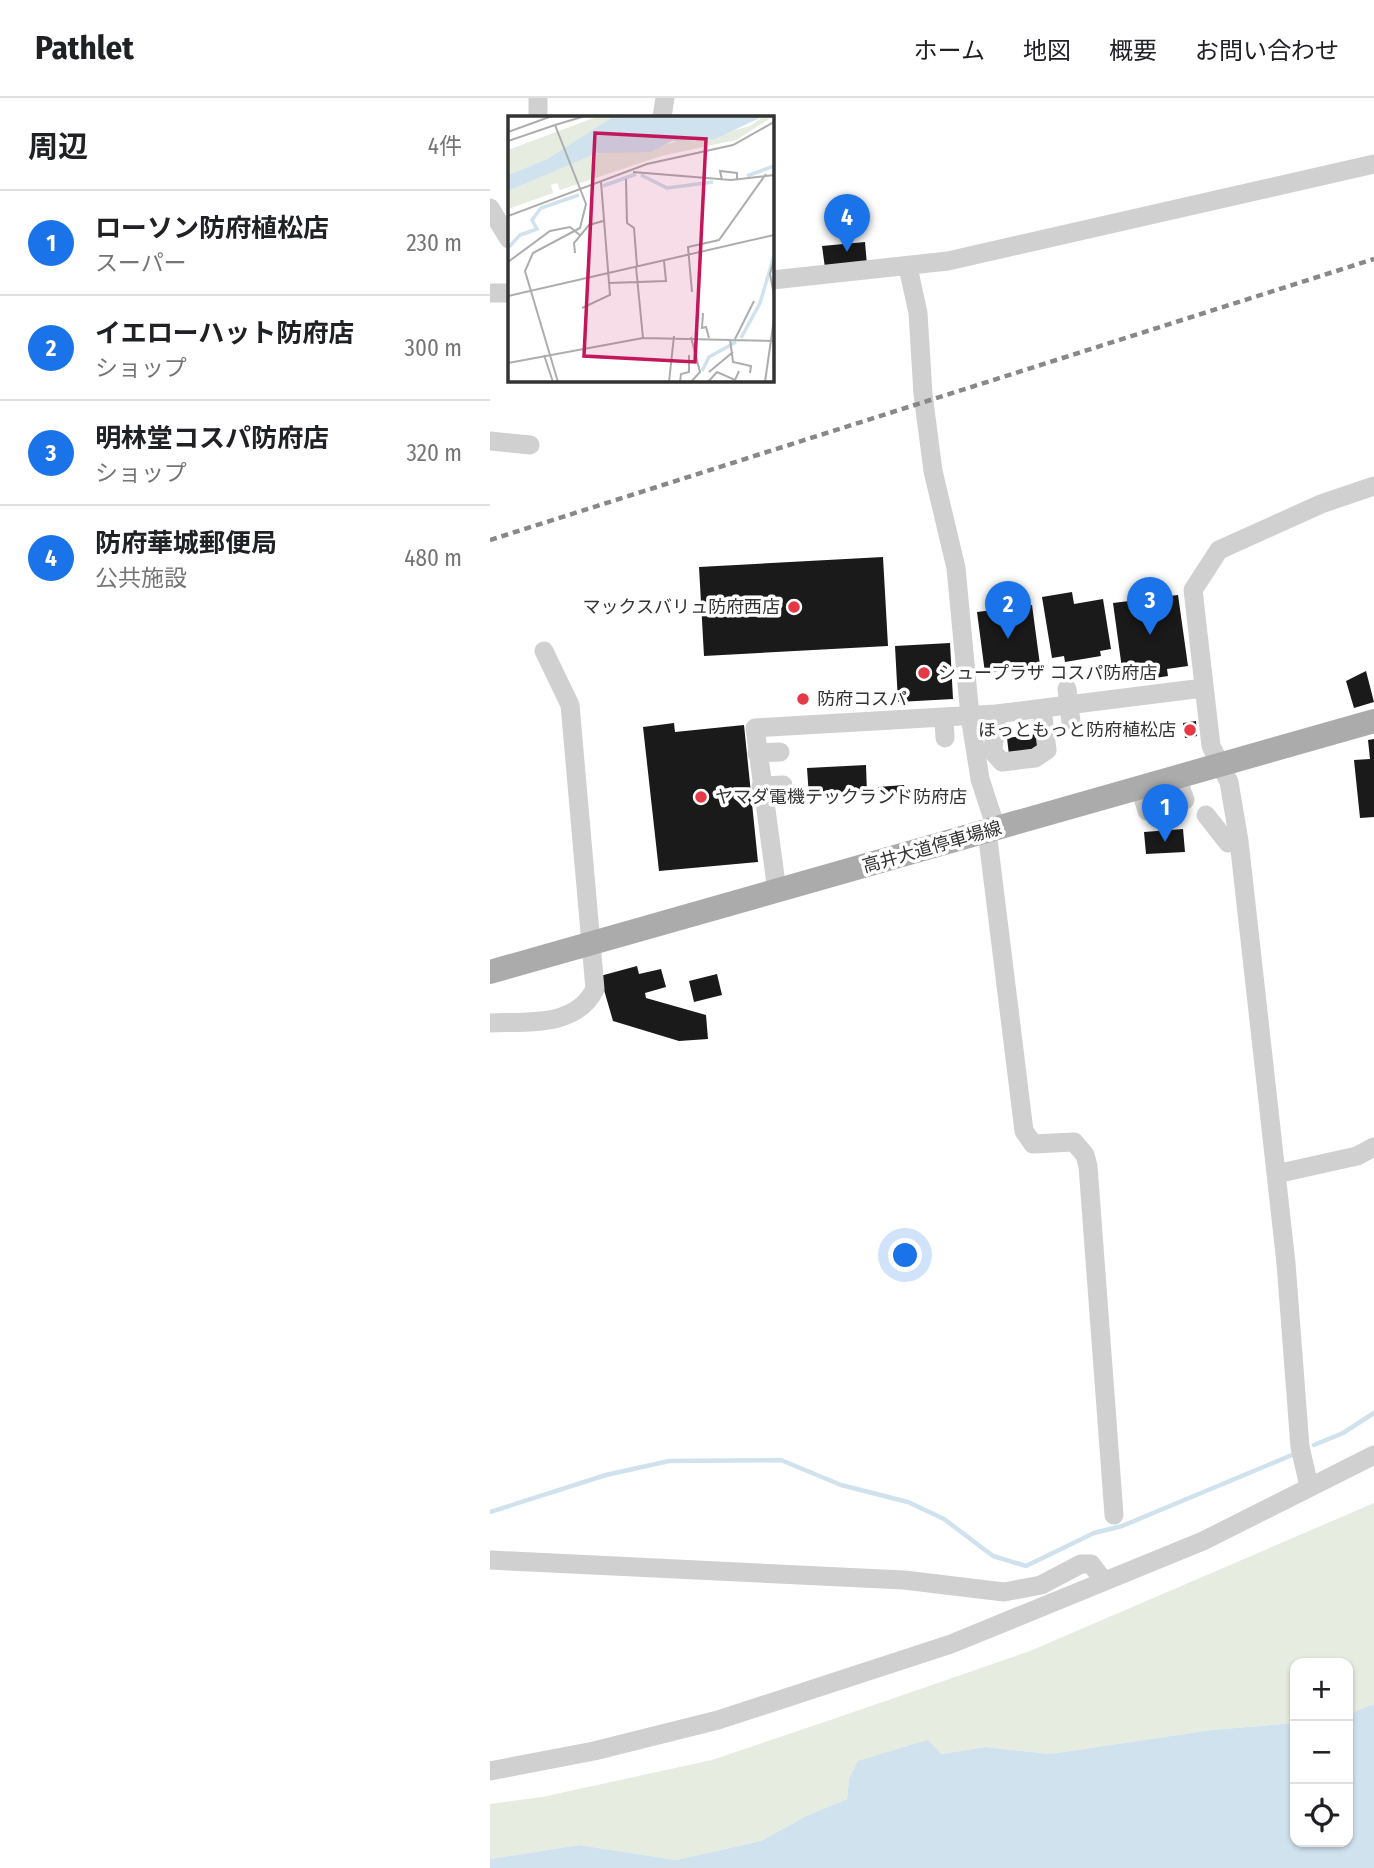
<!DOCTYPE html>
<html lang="ja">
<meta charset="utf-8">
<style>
:root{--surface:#fff;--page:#f6f6f6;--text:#202124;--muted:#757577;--line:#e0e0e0;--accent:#1a73e8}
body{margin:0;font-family:"Fira Sans Condensed","Noto Sans JP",sans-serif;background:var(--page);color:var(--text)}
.controls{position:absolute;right:21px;bottom:21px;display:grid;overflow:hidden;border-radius:14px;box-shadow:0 2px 5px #0004}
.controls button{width:63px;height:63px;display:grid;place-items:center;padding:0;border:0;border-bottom:2px solid var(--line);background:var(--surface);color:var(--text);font:35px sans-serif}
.you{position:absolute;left:416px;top:1158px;width:24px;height:24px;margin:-18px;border:5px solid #fff;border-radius:50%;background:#1a73e8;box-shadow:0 0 0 10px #1a73e833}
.badge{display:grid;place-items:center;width:46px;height:46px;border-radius:50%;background:var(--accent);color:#fff;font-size:23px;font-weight:700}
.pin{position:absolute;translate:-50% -58px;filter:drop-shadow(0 2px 4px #0008)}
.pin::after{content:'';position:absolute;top:37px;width:24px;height:21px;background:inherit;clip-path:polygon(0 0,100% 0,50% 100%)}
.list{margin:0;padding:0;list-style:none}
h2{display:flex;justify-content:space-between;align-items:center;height:91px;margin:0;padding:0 28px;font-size:30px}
h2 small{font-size:23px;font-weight:400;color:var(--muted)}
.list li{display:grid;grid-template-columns:46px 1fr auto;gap:21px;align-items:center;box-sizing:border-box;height:105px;padding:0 28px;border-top:2px solid var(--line)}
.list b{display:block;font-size:26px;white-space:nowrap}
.list p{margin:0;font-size:23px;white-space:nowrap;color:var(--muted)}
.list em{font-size:23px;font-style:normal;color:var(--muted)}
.icon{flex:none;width:38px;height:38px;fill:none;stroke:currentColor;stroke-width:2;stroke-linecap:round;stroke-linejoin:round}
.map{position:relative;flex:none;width:884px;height:1770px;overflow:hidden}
header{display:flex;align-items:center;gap:42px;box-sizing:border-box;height:98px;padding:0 35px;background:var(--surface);border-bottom:2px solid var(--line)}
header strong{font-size:33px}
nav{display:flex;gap:38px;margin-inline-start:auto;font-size:24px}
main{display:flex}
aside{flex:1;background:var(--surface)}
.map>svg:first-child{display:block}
.green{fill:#e6ecdf}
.water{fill:#cfe2ee}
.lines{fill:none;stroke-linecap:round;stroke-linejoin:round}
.stream{stroke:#cfe2ee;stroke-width:4.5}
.building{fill:#1a1a1a}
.minor{stroke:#d0d0d0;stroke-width:19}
.major{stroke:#ababab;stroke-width:24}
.rail{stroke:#888;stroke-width:4.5;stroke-dasharray:7 5;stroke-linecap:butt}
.poi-dot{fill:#e63946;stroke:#fff;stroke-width:2.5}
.labels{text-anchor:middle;stroke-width:7;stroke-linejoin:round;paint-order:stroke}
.poi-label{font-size:18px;fill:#333;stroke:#fff;text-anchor:start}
.street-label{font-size:18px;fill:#333;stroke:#fff}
.inset-river{fill:none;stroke:#cfe2ee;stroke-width:3.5}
.inset-road{fill:none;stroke:#adadad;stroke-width:2}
.view{fill:#c2185b;fill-opacity:0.15;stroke:#c2185b;stroke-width:3.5}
.inset-edge{fill:none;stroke:#333;stroke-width:3.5}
</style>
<header>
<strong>Pathlet</strong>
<nav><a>ホーム</a><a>地図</a><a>概要</a><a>お問い合わせ</a></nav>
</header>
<main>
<aside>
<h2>周辺<small>4件</small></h2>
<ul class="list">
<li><span class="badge">1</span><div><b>ローソン防府植松店</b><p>スーパー</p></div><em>230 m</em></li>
<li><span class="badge">2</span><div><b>イエローハット防府店</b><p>ショップ</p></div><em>300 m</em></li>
<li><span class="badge">3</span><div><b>明林堂コスパ防府店</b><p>ショップ</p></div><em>320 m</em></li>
<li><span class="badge">4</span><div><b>防府華城郵便局</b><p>公共施設</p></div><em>480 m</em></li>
</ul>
</aside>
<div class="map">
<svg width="884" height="1770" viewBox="0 0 884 1770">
<rect width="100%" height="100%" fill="#fff"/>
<path class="green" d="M884,1405V1606L858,1616V1565H805V1625L721,1632L560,1656L496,1649L451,1656L359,1681L357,1701L316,1718L271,1743L186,1762L89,1747L0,1761V1706L52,1699L222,1662L355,1617L540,1553Z"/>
<path class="water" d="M884,1606V1770H0V1761L89,1747L186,1762L271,1743L316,1718L357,1701L359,1681L368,1663L438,1642L451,1656L496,1649L560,1656L721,1632L805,1625V1744H858V1616Z"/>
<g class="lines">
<path class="stream" d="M824,1347L853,1335L884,1315
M0,1414L116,1377L179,1363L291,1362L351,1387L418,1404L454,1421L503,1458L536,1468L604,1435L632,1428L802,1357"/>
</g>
<path class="building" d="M375,144L377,167L335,170L332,148Z
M393,459L398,548L214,558L209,469Z
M582,494L584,506L613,501L621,551L610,553L611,558L575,564L574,558L562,560L552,499Z
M688,497L698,568L677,571L678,578L659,581L658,574L633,578L623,505Z
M542,507L550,567L495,575L487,514Z
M460,545L463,601L408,604L405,548Z
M876,573L884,604L864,610L856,583Z
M706,623L707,638L695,640L693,625Z
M184,625L185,634L254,627L268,764L169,773L153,629Z
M548,636L550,653L519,657L517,640Z
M884,641V719L870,720L864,662L880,661L878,642Z
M376,667L377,696L319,699L317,670Z
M414,687L415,695L389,697L388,689Z
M693,731L695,754L656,756L654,734Z
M147,868L149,876L171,871L176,889L155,895L156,900L216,917L218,941L189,943L123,923L110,878Z
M227,876L232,897L204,904L199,883Z"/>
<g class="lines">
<path class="minor" d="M48,19V0
M172,19L175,0
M0,110L19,141
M418,169L428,215L433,296L443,373L466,470L480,618L490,681L506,730
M282,182L458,163L884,66
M0,195H19
M0,343L40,347
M577,591L581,624
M506,616C508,630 503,640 503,654L512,664L545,660L557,652L552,611
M454,621L455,640
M267,655L290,654
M687,680L695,702
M271,688L293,687
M650,690L657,713
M716,717L738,745L749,743
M497,733L534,1033L543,1046L584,1044L595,1057L598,1068L624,1417
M287,793L265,630L506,616L713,590
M0,925C37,923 86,930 105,891L80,607L54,553
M786,1076L867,1058L884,1049
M819,1388L810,1349L796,1165L749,743L739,684L721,648L703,492L729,452L831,406L884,388
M0,1462L414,1482L514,1494L551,1487L591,1466H601L614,1483
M0,1673L104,1653L228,1622L461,1546L713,1443L884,1357"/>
<path class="major" d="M0,874L884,623"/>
<path class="rail" d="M0,442L884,161"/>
</g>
<g class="poi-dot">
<circle cx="304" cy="509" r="7"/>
<circle cx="434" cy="575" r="7"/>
<circle cx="313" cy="601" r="7"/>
<circle cx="700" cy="632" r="7"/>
<circle cx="211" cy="699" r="7"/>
</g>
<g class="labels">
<g class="poi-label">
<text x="290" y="515" text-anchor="end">マックスバリュ防府西店</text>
<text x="448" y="581">シュープラザ コスパ防府店</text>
<text x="327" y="607">防府コスパ</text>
<text x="686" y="638" text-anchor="end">ほっともっと防府植松店</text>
<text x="225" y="705">ヤマダ電機テックランド防府店</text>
</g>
<g class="street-label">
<text transform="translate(442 749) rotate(-16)" y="6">高井大道停車場線</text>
</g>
</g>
<g transform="translate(18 18)">
<rect width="266" height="266" fill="#fff"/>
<path d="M91,0H106L39,43L0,59V34ZM256,0H266L228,24L153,40L52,74L49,67L43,69L45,77L0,93V75L75,42L94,36L141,34L175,23L187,25L242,10Z" fill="#e6ecdf"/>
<path d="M106,0H256L207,23L164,25L143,36L89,37L0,75V59L39,43Z" fill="#cfe2ee"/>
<path class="inset-river" d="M133,59L159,72L205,66M239,60L266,50M95,70L128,58M0,132L12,119L29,113L24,104L33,92L71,79M233,222L252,187L266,140M194,255L201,241L228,226"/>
<path class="inset-road" d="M47,9L77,0M0,16L44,0M0,25L47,9L78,88L72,112L25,137L17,155L50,266M125,56L223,64L266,59M118,63L119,107L126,112L129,150M214,64L212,55L229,57V64M0,100L139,48L225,29L266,6M67,137L66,127L81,109L95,105M266,144L262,158L266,179M0,146L42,115L62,111L73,120M128,151L135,222M101,167L158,165L156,145M184,176L180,131L211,124L258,58M0,180L266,119M74,192L102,179L93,66M195,197L194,212L198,211L201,222M222,223L225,246L243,250L242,257M227,223L246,185M36,239L45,266M0,247L135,222L266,225M201,256L225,236M161,266L166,220M172,266L173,258L181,256V239M183,266L192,256L183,221M200,266L209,256L227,264L231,255M257,266L266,203"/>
<path class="view" d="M87,17L198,23L187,246L76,240Z"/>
<rect width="266" height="266" class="inset-edge"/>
</g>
</svg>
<div class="controls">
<button>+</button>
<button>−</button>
<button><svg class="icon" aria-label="locate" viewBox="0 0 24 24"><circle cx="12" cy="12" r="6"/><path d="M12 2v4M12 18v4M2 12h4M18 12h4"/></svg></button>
</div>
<div class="you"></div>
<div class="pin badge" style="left:675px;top:744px">1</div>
<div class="pin badge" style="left:518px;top:541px">2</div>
<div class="pin badge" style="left:660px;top:537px">3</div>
<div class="pin badge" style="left:357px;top:154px">4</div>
</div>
</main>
